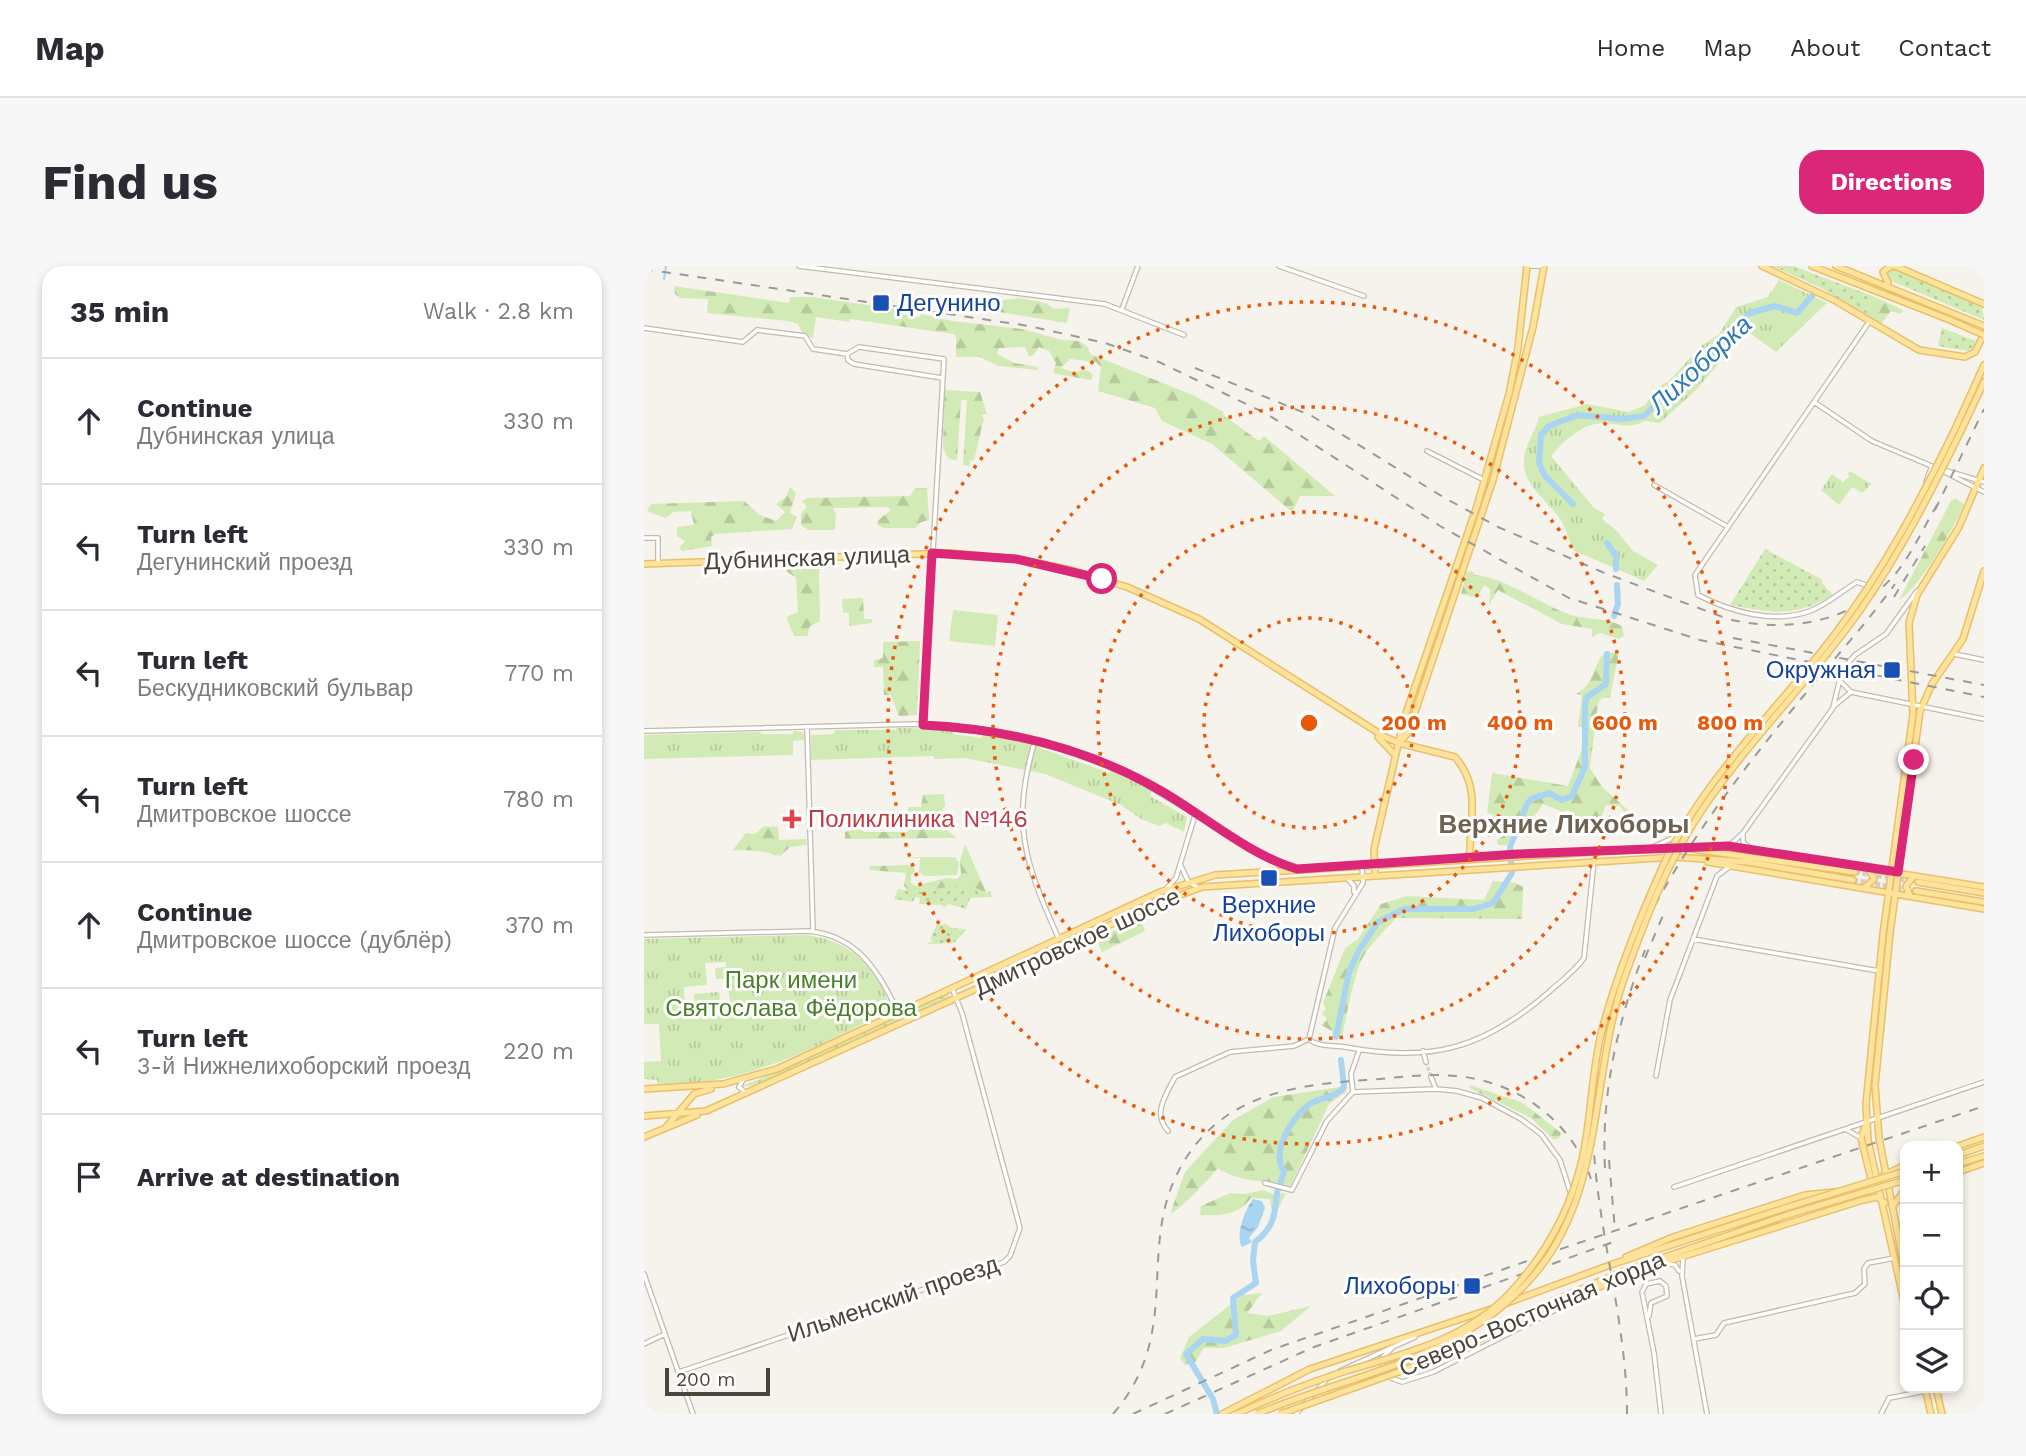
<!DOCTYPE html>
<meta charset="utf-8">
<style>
:root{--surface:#fff;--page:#f7f7f7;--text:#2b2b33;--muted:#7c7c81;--line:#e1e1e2;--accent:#db2777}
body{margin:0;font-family:"Work Sans",sans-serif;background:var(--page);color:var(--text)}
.controls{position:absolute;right:21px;bottom:21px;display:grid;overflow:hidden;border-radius:14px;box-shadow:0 4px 10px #0003}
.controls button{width:63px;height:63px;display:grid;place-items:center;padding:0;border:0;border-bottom:2px solid var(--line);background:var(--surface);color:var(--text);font:35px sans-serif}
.scale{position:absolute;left:21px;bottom:18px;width:105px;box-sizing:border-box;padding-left:7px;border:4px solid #4b4439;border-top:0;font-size:19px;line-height:24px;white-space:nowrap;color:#4b4439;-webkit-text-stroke:5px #fff;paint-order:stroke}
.stop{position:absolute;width:21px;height:21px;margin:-16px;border:5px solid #db2777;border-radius:50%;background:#fff}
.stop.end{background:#db2777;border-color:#fff;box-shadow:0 2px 7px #0008}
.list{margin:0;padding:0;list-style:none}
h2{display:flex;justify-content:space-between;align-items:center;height:91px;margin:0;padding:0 28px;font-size:30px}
h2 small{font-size:23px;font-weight:400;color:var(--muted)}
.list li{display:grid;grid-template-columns:46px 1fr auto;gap:21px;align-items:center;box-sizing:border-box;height:126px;padding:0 28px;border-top:2px solid var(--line)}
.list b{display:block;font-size:26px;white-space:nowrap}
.list p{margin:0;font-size:23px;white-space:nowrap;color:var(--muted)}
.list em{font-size:23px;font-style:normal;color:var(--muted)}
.icon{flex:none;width:38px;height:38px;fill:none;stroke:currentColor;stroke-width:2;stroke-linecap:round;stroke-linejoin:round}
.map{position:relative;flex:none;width:1340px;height:1148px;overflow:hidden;border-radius:21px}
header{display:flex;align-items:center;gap:42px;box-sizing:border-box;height:98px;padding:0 35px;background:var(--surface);border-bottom:2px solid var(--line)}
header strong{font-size:33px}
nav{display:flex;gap:38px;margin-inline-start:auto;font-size:24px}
.intro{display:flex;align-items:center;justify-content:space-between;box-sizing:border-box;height:168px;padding:0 42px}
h1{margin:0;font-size:49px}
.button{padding:18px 32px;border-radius:21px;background:var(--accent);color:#fff;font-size:24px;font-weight:700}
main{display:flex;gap:42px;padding:0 42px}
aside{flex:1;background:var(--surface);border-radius:21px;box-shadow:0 4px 10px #0003}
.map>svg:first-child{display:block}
.grass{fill:url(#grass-dots)}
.forest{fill:url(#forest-firs)}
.park{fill:url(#park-tufts);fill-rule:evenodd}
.pitch{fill:#d2eab5}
.water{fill:url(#water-ripples)}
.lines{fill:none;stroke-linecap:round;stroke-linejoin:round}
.stream{stroke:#a9d4f2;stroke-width:2}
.river{stroke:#a9d4f2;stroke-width:6}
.minor-tunnel{stroke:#d4d0c8;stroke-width:3.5;stroke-dasharray:3.5 2;stroke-linecap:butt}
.major-tunnel{stroke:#d4d0c8;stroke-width:5;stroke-dasharray:5 2.5;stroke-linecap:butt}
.minor-casing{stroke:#c2bbae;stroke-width:6}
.major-casing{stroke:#e6c16a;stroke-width:8}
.minor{stroke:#fff;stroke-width:3.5}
.major{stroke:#ffe39c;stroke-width:5}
.rail{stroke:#9a9a9a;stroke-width:2;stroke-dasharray:9 9;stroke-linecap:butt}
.major-bridge-casing{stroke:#e6c16a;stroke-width:8;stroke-linecap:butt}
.major-bridge{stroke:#ffe39c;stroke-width:5}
.route{stroke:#db2777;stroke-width:9}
.ring{fill:none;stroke:#e8590c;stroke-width:3.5;stroke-dasharray:3.5 7}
.transit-dot{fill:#1a4fb4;stroke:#fff;stroke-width:2.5}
.health-dot{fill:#e0444e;stroke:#fff;stroke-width:2.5}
.labels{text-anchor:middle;stroke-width:6;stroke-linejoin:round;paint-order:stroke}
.transit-label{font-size:24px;fill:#164399;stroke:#fff;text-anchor:end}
.street-label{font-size:24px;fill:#4b4439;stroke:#fff}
.health-label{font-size:24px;fill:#be3a42;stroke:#fff;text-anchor:start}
.park-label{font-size:24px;fill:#4a7f2a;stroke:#fff}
.water-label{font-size:26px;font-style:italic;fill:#2e7ab2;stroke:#fff}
.neighbourhood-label{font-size:26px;font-weight:bold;fill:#6e6250;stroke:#fff}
.centre{fill:#e8590c;stroke:#fff;stroke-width:3.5}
.ring-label{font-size:21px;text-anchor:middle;font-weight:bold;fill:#e8590c;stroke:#fff;stroke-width:6;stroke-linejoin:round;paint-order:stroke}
</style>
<header>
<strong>Map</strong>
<nav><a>Home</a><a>Map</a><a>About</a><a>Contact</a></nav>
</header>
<div class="intro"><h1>Find us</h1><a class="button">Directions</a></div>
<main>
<aside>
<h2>35 min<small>Walk · 2.8 km</small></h2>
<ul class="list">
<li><svg class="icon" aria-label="ahead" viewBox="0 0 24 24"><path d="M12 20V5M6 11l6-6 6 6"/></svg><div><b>Continue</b><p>Дубнинская улица</p></div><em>330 m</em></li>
<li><svg class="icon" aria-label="left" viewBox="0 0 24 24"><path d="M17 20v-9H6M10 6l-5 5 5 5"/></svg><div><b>Turn left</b><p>Дегунинский проезд</p></div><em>330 m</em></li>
<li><svg class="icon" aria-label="left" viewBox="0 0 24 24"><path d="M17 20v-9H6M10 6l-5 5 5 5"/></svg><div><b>Turn left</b><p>Бескудниковский бульвар</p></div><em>770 m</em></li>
<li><svg class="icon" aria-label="left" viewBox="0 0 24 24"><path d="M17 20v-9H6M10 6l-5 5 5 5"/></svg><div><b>Turn left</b><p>Дмитровское шоссе</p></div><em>780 m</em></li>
<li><svg class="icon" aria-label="ahead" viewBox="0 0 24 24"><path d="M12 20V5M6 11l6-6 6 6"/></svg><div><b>Continue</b><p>Дмитровское шоссе (дублёр)</p></div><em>370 m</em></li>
<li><svg class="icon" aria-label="left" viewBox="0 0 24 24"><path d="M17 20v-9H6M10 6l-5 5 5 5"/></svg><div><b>Turn left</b><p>3-й Нижнелихоборский проезд</p></div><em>220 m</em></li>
<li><svg class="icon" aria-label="arrive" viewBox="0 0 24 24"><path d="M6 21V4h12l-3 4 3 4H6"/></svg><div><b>Arrive at destination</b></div></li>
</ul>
</aside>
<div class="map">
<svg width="1340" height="1148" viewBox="0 0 1340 1148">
<defs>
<pattern id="grass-dots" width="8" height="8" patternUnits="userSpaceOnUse" patternTransform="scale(1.75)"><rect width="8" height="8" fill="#d2eab5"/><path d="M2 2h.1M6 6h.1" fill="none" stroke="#b6ca9c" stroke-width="1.8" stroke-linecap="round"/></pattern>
<pattern id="forest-firs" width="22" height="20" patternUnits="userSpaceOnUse" patternTransform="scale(1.75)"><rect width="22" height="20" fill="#d2eab5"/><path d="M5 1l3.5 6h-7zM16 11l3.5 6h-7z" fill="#b6ca9c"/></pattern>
<pattern id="park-tufts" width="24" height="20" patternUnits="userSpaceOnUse" patternTransform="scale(1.75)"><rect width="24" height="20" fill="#d2eab5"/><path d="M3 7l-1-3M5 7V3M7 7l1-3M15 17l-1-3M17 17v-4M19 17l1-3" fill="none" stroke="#b6ca9c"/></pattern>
<pattern id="water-ripples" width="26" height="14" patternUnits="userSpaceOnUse" patternTransform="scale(1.75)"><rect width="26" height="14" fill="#a9d4f2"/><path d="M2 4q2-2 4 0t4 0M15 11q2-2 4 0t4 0" fill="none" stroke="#8caec5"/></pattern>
</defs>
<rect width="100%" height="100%" fill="#f6f3ec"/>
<path class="grass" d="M1129,0H1149L1231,31L1222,49L1177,22Z
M1249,3L1338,40L1340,54L1245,14L1243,5Z
M1298,62L1332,75L1328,83L1324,85L1294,80Z
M1121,283L1179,314L1178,317L1189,329C1150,352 1129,347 1086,339Z
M318,619L334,622L343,628L345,624L348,631L326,632L322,643L305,638L300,642L298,639L275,638L276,632L271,631L269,636L250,633L254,623L273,626Z
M300,657L308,662L323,663L310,677L282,678L289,675L286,673L293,658L299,659Z
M304,727L305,731C274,745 120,826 98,820L160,795Z"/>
<path class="forest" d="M30,20L145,37L146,31H168L257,44V48L276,51L277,48L308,55L378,63L418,74L435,75L444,81L446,88L549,129L580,146L579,149L615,175L620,170L691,230H656L648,246L568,178L518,155L511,142L454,125L457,101L452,96L426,93L417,102L430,106C437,105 445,101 449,110L447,114L412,108L409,106L412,97L405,85L395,81L389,90H385L381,81L355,82L353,88L370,97L394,101V104L354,100L336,91H312V70L309,68L206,53L205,56L172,51L169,72L159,68L154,58L144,55L63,47L64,33L36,32L31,28Z
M1231,31L1259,44L1257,48L1247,45L1237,58L1222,49Z
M376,32L402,37L410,43L426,42L423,57L330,42L328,38Z
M300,124L336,126L343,148L337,149L340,152L330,194L326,195V200L319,199L323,134H317L313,194L305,193L299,183Z
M146,221L152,227L146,247L153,251L148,263L71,268L67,271L68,280L38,285L35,282L41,275L33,270V261L50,259L47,245L29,246L22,252L5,246L3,243L8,238L100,235L116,249L132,255L141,246L132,238L142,231Z
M271,222H283L285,254L277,256L271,262H240L233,259L234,254L247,244L243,241L189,242L192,249L191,264H164L157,259V247L163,241L158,235L163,232L266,230Z
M1311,232L1320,238C1312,259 1275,323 1255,334L1307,235Z
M149,301L175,303L176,355L165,361L164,370H150L142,351L154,346L152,312L142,305Z
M828,305L831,309C862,312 894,337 924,348C941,354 962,351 978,360L980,370L975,373L956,367L948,371V363L918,358L854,324L845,339L846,323L840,319L833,332L817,328L823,306Z
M219,332L220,353H228V357L205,360V347H199L198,333Z
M276,375L273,449L255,450L247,429H240L239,401H230V394L239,392V376Z
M975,386L966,432H958L954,437L946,502L958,521L984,544L980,546L976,540L962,539L956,555L961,565L958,568L947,555L933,553L924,544L919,546L899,538L878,567H869L863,579H854L853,574L861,569L854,568L856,551L843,547L848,507L924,520L937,486L940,462L934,460L938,429L932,428C951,418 948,401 960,387Z
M279,529L300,528L301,539L295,550L264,553V541H277Z
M120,560L134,561L135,574L162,573L163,579L146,581L135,591V588L132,590C126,585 99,583 88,585L102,567L111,568Z
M215,561L220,566H264V562L305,565L312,572L201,573V566Z
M321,578L343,628C320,611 293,626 266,626L260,620L262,607L225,604L226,600L269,599L271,605L267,609V617L271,620L302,612L313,613L317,608L316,595Z
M849,615L871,617L879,621L878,653L752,652C741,665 727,677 719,691C711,706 701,755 698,772H689L688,765L677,759L683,753L678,748L682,743L679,737L701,682L714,673L737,638L763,630L840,634Z
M497,652L501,665L458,686L454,677L461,669Z
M826,819L879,837L917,867L915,872L910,874L887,852L825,822Z
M696,821L703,825L685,838L646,921C624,915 590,915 574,902C566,912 535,945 526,948L541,906L589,854L630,831Z
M619,924L629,928L642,927L632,947L627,942L626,933L607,932C595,949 577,950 556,949L557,940L586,927L602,928Z
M618,1027L603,1047L624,1050L667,1040L637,1065L580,1082H560L550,1098L541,1099L536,1092L545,1071L599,1029Z"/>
<path class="park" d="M1135,14L1183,37L1132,86L1103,65L1052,124L1016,157L1001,155C985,164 974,157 958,157C937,158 919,176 907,190L950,242L961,248L958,253L973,265L989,285L1014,299L1000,315L929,284C925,274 922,262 916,253C906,238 880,219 880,198C879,181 891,167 895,151L943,138L985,146L1001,139L1013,121L1024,116L1057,80L1075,68L1092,41L1124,31Z
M1206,205L1227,218L1218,227L1208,221L1195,239L1177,224L1188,208L1199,216L1206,210L1203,208Z
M253,462L309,463V468L338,472L339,467L395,479L396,482L466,507V504L508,524L506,530L543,551L540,566L522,557L515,560L497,553L477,539L401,508L321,492L290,493V490L167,494V469L190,468L191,464H252Z
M150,465L159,466L161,474L149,475V489L0,493V469L116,466L118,468H149Z
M159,669C195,671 226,692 240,726C243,733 247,738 245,745C168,783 103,819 14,819L13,814L0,813V796L17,795L15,758H0V673ZM82,696V701L71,702L72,713H83L86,736L83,737V746L77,747L75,726L50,728L51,741L45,742L46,747L41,748L40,721L63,719L61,697Z"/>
<path class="pitch" d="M309,344L354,349L351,380L305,375Z
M256,591H311L315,597L313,609L281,610L275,606L276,592Z"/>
<path class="water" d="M609,933L618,935L621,942L614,961L605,972L608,976L598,981C591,970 601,943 609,933Z"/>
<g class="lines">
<path class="stream" d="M20,13L22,0
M854,564L872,563"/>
<path class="river" d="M929,238L901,210L895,197L897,169L905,160L934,149L978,153L1000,150L1056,94L1070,87L1093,58L1106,47L1131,40L1153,47L1168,30
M963,277L972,290V303
M970,350L974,338L973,319
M692,771L705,706L715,684L734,656L760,643H830L849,637L868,607L866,581L883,538L887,533L905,527L918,534L928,530L941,501V439L943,431L962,418L963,388
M573,1148L569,1133L542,1088L559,1073L581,1075L592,1069L589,1032L612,1017L609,995L611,976C630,962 631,948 633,927C634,919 639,913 640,905C626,887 649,849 666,838C679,830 690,833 700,821L697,794"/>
<path class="minor-tunnel" d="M782,796L787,811"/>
<path class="major-tunnel" d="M1211,606L1274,616
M1209,614L1272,625"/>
<defs>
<path id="minor" d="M155,0L461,38L540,69
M635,0L720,30
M887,0H896
M478,43L494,0
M1225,56L1051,309L1054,329C1087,346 1130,358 1166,345C1182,339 1198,325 1213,316L1228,321
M0,62L99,76L113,64L161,70L169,83L203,88
M1170,136L1228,175L1290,201
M783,185L840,214
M1290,201L1340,216
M1297,204L1340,226
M1282,216L1288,200
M1010,219L1084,261
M0,272H14V297
M1210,348L1242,298
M1310,388L1340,394
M1195,414L1207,426L1340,453
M1190,440L1207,426
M279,459L300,93L215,81L203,88L204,94L210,98L298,112
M163,461L169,665
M0,465L271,458L371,470L421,484L482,507L630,595L651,603
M391,474C367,557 380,595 414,671
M1044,559L1082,506
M1099,569V576L1106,582
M1086,579L1099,567L1189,442L1198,404L1211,389L1242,368L1273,325
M1009,581L1033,570
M537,600L544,615L553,621
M703,612L710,620V626
M523,622L532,612L552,546
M0,669L165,665C215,670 234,706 255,747
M1049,673L1235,705
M665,773C673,781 689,779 701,781C787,797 839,783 905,726C917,715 931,705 940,692L950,595
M665,773L691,662L719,617L718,601
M779,785L782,796
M1012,810L1026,734L1073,610L1085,601
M787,811L792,823
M99,814L95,821L101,826
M709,826L792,823L813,825L838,832L877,853L897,868L916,894L930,938
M709,826L707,808L715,785
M1203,864L1217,872
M524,865C508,847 522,829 531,811L586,786L650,780L665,773
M621,917L648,924L683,855L709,826
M1030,921L1340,816
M1039,992L1038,1010L1063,1148
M1021,997L1031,999L1035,1005
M0,1008L49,1148
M1005,1050L1007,1037L1023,1030L1022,1020L1016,1015L1002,1018L998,1026L1010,1087L1017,1148
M1050,1073L1072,1069L1080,1057L1211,1027L1221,1018L1220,1003L1224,997L1251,992
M0,1078L21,1068
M739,1104V1091L748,1082
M696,1105L771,1071
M35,1106L360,996L366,990L376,962L318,747L308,722
M742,1110L758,1116L789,1106L937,1031
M652,1148L683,1113
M1237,1148L1245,1132L1282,1125"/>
<path id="major" d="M1118,0L1192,35L1275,84L1321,91L1331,86L1340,68
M1168,0L1306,54
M1192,0L1340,60
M1251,0L1340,38
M1244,17L1239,6L1247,0
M1312,161L1340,99
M1317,165L1340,116
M0,298L306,287L372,293L423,303L483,321L555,353L741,471L755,477L811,491C837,521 826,551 826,587L823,591
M734,471L751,489
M755,477L764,467L849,214L889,61L900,0
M1073,582L1084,580L1340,621
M1064,596L1340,643
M731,609L730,583L760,453L833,240L865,128L874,82L883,0
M1274,616L1340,627
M1220,622L1230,613L1224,601
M1272,625L1340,636
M1266,630L1262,620L1270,610
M0,823L79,818L133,803L516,626L571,609L1034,581L1211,606
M0,850L62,845L332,723L499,643L558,621L1031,591L1104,596L1209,614
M22,861L50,828L67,823
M0,871L53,849
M1314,880L1340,871
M1314,889L1340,880
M1314,898L1340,890
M1314,906L1340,897
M1234,912L1261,899
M1250,939L1261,923
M982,991L1029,971L1161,929L1219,923L1227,913L1217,872L1223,855
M1261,1005L1235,872L1231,819L1246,667L1276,445L1288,418L1319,373L1340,305
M907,1036L980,1005L1143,949
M863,1037L966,999L1141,942
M1261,1040L1224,874L1222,838L1239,668L1269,448L1265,357L1273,329L1315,261L1340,202
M890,1046L1018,997L1219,934L1233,931L1241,937
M811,1086L892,1044
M1281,1122L1287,1148
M1292,1122L1298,1148
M578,1148L666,1103L847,1043"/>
</defs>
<use href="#minor" class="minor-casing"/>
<use href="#major" class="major-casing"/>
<use href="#minor" class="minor"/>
<use href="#major" class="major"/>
<path class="rail" d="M0,3L385,60L461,77L515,96L623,148L796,260L925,332L1056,374L1340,431
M551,102L668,150L799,231L854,261L958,306L1084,353C1146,368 1215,356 1256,302C1271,282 1281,258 1295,236
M1291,244L1340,143
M1250,331L1281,280
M1089,372L1340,419
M1001,692L1020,647
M965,894L971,964
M961,902C957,827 974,754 1001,684
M899,989L1340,840
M908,998L972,975
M469,1148C544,1061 486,976 544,889C586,827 653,819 722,814C752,812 782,807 812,810C873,815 928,855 947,913
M489,1148L627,1084L889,993
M521,1148L670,1081L892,1003
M983,1148C983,1052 951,959 949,864C945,703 1059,551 1157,433C1188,395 1222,358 1251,318"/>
<defs>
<path id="major-bridge" d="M1306,54L1340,69
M1141,942L1261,905
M1143,949L1261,914
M593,1148C629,1131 664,1117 702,1105C760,1088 820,1074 864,1029C900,991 926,945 938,894C948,850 947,804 959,760C974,706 995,653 1018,602C1058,513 1133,445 1191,368C1240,304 1277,233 1312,161
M613,1148C712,1106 817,1095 890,1009C961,926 946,811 980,713C1001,654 1023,596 1058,544C1105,474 1168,413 1217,343C1256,287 1287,226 1317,165
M636,1148L811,1086"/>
</defs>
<use href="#major-bridge" class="major-bridge-casing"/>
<use href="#major-bridge" class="major-bridge"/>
</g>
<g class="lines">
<path class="route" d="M458,313L372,293L288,287L279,459C363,463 446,483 519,526C560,550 607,590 653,603L874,588L1084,580L1254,606L1270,494"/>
</g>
<g class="ring">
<circle cx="665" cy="457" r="105"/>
<circle cx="665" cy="457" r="211"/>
<circle cx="665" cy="457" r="316"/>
<circle cx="665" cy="457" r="421"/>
</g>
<g class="transit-dot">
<rect x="228" y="28" width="18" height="18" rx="3.5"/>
<rect x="1239" y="395" width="18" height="18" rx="3.5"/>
<rect x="616" y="603" width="18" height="18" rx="3.5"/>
<rect x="819" y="1011" width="18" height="18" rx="3.5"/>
</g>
<path class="health-dot" d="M144.5 542.5h7v7h7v7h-7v7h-7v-7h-7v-7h7z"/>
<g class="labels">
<g class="transit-label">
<text x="253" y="45" text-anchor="start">Дегунино</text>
<text x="1232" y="412">Окружная</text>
<text x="625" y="647" text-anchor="middle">Верхние<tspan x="625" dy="28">Лихоборы</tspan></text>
<text x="812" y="1028">Лихоборы</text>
</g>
<g class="street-label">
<text transform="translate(163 292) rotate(-2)" y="8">Дубнинская улица</text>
<text transform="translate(433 676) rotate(-25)" y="8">Дмитровское шоссе</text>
<text transform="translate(249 1033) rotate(-19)" y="8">Ильменский проезд</text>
<text transform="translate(888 1048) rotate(-23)" y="8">Северо-Восточная хорда</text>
</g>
<g class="health-label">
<text x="164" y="561">Поликлиника №146</text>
</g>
<g class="park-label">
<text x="147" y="722">Парк имени<tspan x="147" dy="28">Святослава Фёдорова</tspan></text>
</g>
<g class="water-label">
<text transform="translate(1056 98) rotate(-43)" y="9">Лихоборка</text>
</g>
<g class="neighbourhood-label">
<text x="920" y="567">Верхние Лихоборы</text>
</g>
</g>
<circle cx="665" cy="457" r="10" class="centre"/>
<g class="ring-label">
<text x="770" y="464">200 m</text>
<text x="876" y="464">400 m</text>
<text x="981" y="464">600 m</text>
<text x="1086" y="464">800 m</text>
</g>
</svg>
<div class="controls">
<button>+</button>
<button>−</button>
<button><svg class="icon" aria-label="locate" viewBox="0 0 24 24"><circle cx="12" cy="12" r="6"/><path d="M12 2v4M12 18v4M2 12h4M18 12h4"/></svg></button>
<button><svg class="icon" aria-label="layers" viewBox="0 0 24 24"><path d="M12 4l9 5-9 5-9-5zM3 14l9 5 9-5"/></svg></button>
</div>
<div class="scale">200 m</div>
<div class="stop" style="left:458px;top:313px"></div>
<div class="stop end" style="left:1270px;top:494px"></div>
</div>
</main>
